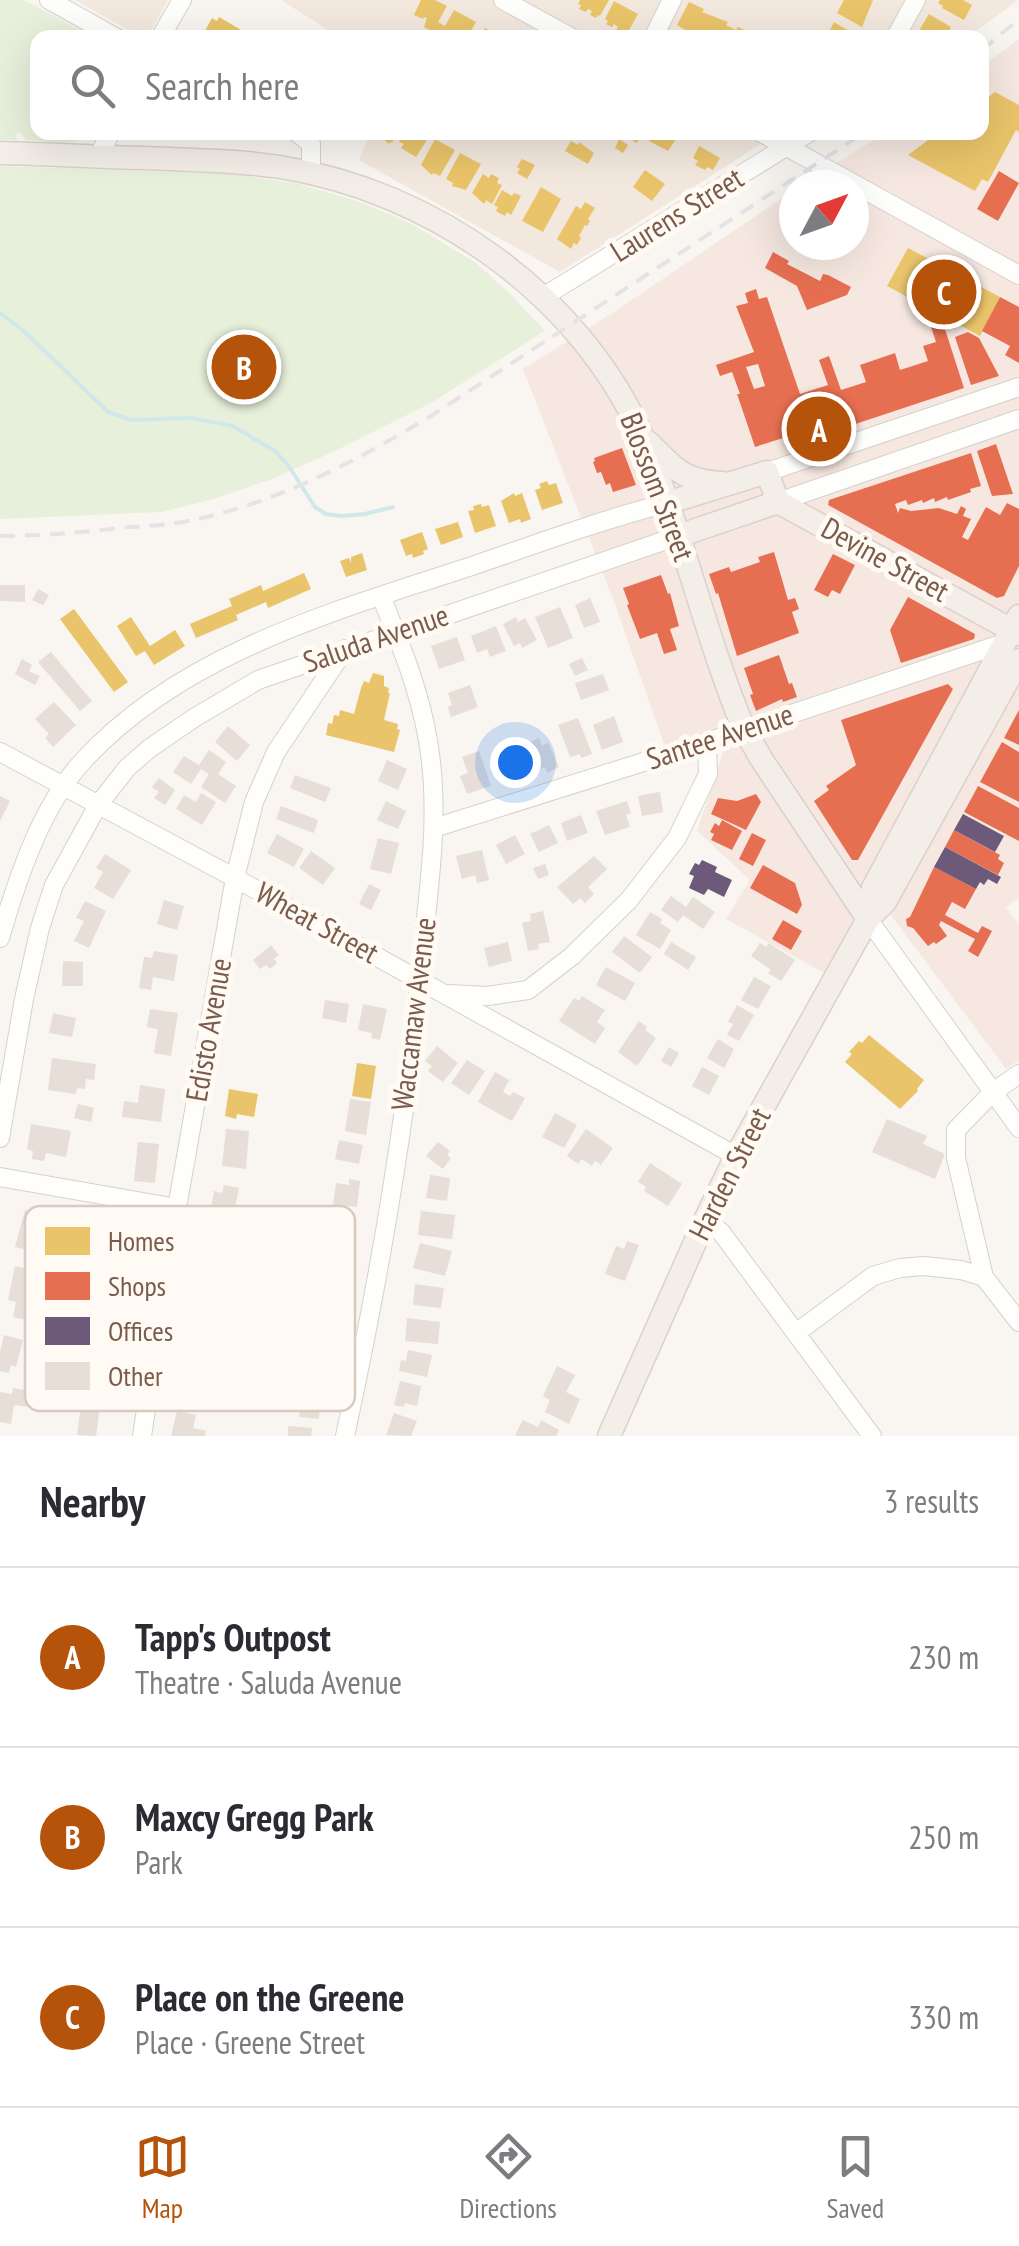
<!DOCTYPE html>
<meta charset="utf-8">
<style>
:root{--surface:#fff;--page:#f2f2f3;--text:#2b2b33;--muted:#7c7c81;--line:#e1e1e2;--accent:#b45309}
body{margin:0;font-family:"PT Sans Narrow",sans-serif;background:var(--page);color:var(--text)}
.compass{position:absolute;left:779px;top:170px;width:90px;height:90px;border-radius:50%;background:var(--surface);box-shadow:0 10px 40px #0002;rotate:49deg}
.you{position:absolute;left:515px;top:762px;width:35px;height:35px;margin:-25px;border:8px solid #fff;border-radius:50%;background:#1a73e8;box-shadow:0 0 0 15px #1a73e833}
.badge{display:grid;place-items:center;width:65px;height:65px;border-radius:50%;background:var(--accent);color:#fff;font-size:32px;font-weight:700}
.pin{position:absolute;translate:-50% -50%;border:5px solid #fff;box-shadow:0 2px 10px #0006}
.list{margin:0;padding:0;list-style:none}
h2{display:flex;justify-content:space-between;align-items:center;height:130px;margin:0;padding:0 40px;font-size:42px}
h2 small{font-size:32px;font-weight:400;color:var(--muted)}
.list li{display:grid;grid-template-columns:65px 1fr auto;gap:30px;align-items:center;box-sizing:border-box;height:180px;padding:0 40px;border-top:2px solid var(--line)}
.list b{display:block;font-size:38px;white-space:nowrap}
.list p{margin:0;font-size:32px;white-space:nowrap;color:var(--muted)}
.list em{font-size:32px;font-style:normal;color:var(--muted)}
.icon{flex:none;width:55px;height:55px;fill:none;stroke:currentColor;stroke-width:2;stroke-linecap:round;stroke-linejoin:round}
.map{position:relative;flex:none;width:1019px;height:1436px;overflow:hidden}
.search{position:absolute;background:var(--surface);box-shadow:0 10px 40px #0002;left:30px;right:30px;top:30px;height:110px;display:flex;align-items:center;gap:25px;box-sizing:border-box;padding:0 35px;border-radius:20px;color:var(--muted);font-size:38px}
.sheet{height:670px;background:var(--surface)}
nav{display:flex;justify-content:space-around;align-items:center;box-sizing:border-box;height:140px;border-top:2px solid var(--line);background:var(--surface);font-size:28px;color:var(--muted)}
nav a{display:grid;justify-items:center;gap:5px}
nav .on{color:var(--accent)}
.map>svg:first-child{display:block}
.residential{fill:#f2e8de}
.commercial{fill:#f6e8e1}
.green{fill:#e7f0db}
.homes{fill:#e9c46a}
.shops{fill:#e76f51;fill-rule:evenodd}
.offices{fill:#6d597a}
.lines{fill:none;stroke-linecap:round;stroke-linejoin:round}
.stream{stroke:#d0e8ea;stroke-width:4}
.building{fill:#e6ded7}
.minor-casing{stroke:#d7d1cb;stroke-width:20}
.major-casing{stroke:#dad1cc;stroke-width:25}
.minor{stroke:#fefefd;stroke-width:18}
.major{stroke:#f3eee8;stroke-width:22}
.rail{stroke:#e6e3e7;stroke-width:4;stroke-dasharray:15 10;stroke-linecap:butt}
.labels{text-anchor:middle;stroke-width:10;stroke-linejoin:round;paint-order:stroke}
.street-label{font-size:30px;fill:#7a5c4d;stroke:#fffaf3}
.key{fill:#fffaf3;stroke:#d7cbc1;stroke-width:2.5}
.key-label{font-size:28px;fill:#7a5c4d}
</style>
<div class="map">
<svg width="1019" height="1436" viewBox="0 0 1019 1436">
<rect width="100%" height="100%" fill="#f9f5f0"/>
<path class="residential" d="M75,0H168L147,37L143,38Z
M281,0H1018L967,38L339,37Z
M371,133H778L560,272L359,160Z"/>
<path class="commercial" d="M1019,39V898L1006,907L1019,925V1060L1006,1069L863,878L851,926L826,974L726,919L750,880L697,831L723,753L712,731L665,747L616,607L523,369L614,312L794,190V245H854V185H802L885,133L982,132V66Z"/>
<path class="green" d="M0,0H24L93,37L38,38V132L93,133C77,148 47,141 26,140L19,131L15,135L18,140H0Z
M0,166L233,174L299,184L360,202L412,224L476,263L509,293L545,331L431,403L337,450L272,479L213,499L161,512L0,519Z"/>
<path class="homes" d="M421,0H435L447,6L438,22L445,26L454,10L476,22L467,38H443L424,27L427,18L424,17L423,19L414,15Z
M580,0H609L600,16L598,15L596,18L590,15L592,11L588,9L586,12L579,9L581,5L578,4Z
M844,0H873L862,27L837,13Z
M940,0H963L972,5L964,20L942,8L943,6L938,3Z
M614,1L638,14L628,32L625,31L623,33L616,30L618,27L614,24L612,27L606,24L608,21L605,19Z
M689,2L704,9L702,12L728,22L726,25L736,30L738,27L762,38H694L688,34L689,32L677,25Z
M929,14L951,27L946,37L922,38L917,34Z
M219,17L255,38H201L212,18L217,21Z
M834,22L861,38H822L825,32L828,34Z
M485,28L503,38H479Z
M995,92L1019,105V132L1016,130L988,182L982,179L975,191L908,155L939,132H982V102Z
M375,132H398L392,143L390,142L389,144Z
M404,132L430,135L416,157L401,148L404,144L399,142Z
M617,132H642L637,143Z
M653,132H681L668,151L649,141Z
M435,139L455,150L440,176L433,173L432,175L421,165Z
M619,139L628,145L623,153L615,148Z
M571,141L578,145L579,142L594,153L588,164L565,151Z
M699,146L720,158L713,170L707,167L705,170L695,165L698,161L693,158Z
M460,153L481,164L466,190L452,186L453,183L446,179Z
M522,159L535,165L527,179L517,173L520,169L517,167Z
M645,170L665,184L652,201L633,187Z
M483,174L489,178L491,174L499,178L497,183L502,185L492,204L486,200L484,204L472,193Z
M541,187L561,199L543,232L522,221Z
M502,190L512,196L514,193L521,196L511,215L507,212L505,216L496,211L498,207L494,205Z
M585,202L595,208L588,219L590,221L587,226L585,225L579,236L581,238L577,245L574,243L571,249L557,239L576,206L581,209Z
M908,248L1000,297L980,336L887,286Z
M547,481L549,485L556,483L563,503L542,510L535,490L541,488L539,484Z
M514,493L515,496L522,493L531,519L521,523L520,519L509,523L501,501Z
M481,504L482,507L489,505L496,526L475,533L468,511L474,510L473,506Z
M458,522L463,537L441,545L435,529Z
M422,532L428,549L423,551L424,554L413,558L412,554L406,556L400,540Z
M362,553L367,570L346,577L340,561L349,558L351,563V557Z
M304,573L311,589L268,608L266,602L236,615L238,620L196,638L190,624L232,606L229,599L261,585L263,591Z
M74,609L128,682L114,692L60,619Z
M131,617L150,646L175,630L185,646L154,665L145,651L136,656L117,626Z
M373,673L384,676V686L389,688L388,693H390L384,720L398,724L397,729L400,730L394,752L326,735L328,723L332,724L334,715L339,716L340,710L354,714L361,688L364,681L369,683Z
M869,1035L924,1080L917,1089L918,1091L900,1109L845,1062L852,1054L849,1052L859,1041L862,1043Z
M357,1063L376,1066L371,1099L352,1096Z
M229,1089L258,1094L254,1117L237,1114L236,1119L225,1116Z"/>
<path class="shops" d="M999,171L1019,183L998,221L977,209Z
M773,252L789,261L787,264L820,281L823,274L828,275L851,287L847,295L807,310L797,286L765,268Z
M756,289L759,299L767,297L800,394L828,385L819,360L829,356L841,390L866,382L860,365L895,353L900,370L928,361L923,346L936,342L931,327L943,323L964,388L786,447L783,438L755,447L737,394H740L732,372L720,376L716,365L754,352L736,306L748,303L745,293ZM758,364L765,386L754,389L746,367Z
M1000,297L1019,307V363L1005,355L1010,346L982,331Z
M968,332L979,338L999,376L971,385L955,337Z
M996,444L1013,494L992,496L977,451Z
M622,448L636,485L613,492L610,483L606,485L601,472L597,473L593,462L595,461L594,458Z
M971,453L981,486L970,489L971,492L948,500L947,497L935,502L934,498L923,503L922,500L908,505L906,500L895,504L898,513L900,508L911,511L939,508L957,514L961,506L966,509L963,516L971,519L962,537L968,540L986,507L1000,515L1007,503L1019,509V566L1004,596L997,598L828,505L829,500Z
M774,552L788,600L795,598L799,609L792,612L799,633L737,656L718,593L716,594L709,574L729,567L731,572L760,562L758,557Z
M833,554L855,565L840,594L832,590L828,597L814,590Z
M661,575L668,594L670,593L679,626L670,629L677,650L664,654L657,633L640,639L627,605L629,604L623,588Z
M908,597L975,634L974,639L901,663L890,630Z
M779,655L789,684L792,683L797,697L783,702L782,699L756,711L750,695L753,694L744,668Z
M948,684L953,689L858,860H852L814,801L829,790L826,786L856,765L841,720Z
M1019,710V745L1004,738Z
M1002,742L1019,752V802L980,782Z
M978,786L1019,808V841L964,812Z
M756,794L761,802L746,830L711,814L718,798L737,801Z
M722,820L742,831L732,850L711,840L714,834L710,832L715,823L719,826Z
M954,830L1000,855L998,859L1004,863L998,875L945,847Z
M752,833L766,840L753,866L739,859Z
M763,865L795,883L802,905L797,914L750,888Z
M934,867L976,889L965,909L952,902L945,915L978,933L982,926L992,931L978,957L968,951L975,939L941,921L939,925L947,936L936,944L934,942L928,946L913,928L907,926L906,919L910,917Z
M783,920L802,931L791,950L772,939Z"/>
<path class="offices" d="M963,814L1004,836L995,852L954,830Z
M945,847L1001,877L997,884L988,879L984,885L980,882L976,889L934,867Z
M702,860L717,867L715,872L732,880L724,897L708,889L704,895L689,888L694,876L689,874L695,863L699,865Z"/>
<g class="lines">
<path class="stream" d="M0,313L24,331L108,412L131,420L191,418L233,426L276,452L288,465L315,507L326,514L341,516L365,514L393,507"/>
</g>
<path class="building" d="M0,585H25V602L0,601Z
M38,589L49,595L43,605L32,600Z
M590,598L600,622L584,628L575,605Z
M560,607L573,638L548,648L535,617Z
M516,617L518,622L525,618L537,640L522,648L520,643L514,646L503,624Z
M496,626L506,651L490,657L487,649L477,653L471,636Z
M457,637L465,660L439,669L431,646Z
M51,652L92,701L80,711L38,662Z
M582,658L588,670L575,676L569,664Z
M22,659L32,665L29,671L40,676L35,685L15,674Z
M603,674L609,690L581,700L575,683Z
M470,685L478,707L451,717L448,707L452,705L448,693Z
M54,702L76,725L53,747L45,738L49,734L35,719Z
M614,716L623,742L602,750L593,725Z
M578,718L592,754L581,758L580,754L570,757L558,725Z
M228,726L250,745L237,761L215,742Z
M539,738L542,746L548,743L559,767L547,773L545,767L534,772L522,746Z
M209,750L226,762L218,774L236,786L225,803L201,787L209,774L201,769L191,784L173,772L184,756L199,765Z
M479,751L491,786L467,794L460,776L468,773L462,757Z
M517,754L526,778L514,783L513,779L502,783L495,762Z
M387,760L407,769L398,790L378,781Z
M295,775L331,788L325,802L290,788Z
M159,778L175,790L165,805L154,798L159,792L152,787Z
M660,792L663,812L642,816L638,796Z
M201,793L216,802L202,825L176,809L184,795L196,802Z
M0,796L10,801L0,821Z
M386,801L406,811L398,829L377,820Z
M627,801L631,813L626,815L630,827L605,835L596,811Z
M281,806L318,820L314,833L276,819Z
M581,815L588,833L567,841L561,823Z
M549,825L558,843L539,852L530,834Z
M277,834L304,849L294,867L267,853Z
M515,835L525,854L506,864L496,845Z
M378,838L399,843L391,874L370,869Z
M482,850L489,880L477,883L475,875L462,879L456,856Z
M311,851L335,868L323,885L299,868Z
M105,854L131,870L113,899L94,888L103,872L96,868Z
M594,856L607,869L588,887L594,894L585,903L580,898L573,904L557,887Z
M545,864L549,875L538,879L533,868Z
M369,884L381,890L371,910L359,904Z
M671,896L686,907L693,897L715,912L703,929L683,915L678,922L661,910Z
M164,900L184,906L177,930L157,924Z
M85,901L106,911L89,948L74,941L84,921L76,918Z
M543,911L550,942L538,944L539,949L528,951L522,923L531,921L530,914Z
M650,912L662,919L660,923L671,930L660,949L636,935Z
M624,936L652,957L640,973L612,952Z
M508,942L512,961L489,967L484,948Z
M671,942L696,957L688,970L664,954Z
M760,943L766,947L769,943L795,960L781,981L768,973L771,970L751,956Z
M271,945L279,955L274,959L277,963L270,969L266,965L260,969L253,960Z
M154,951L178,955L174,981L153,977L151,990L139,988L144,957L152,958Z
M63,961L83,962V986H62Z
M606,967L635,983L625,1001L596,985Z
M754,977L771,986L758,1009L741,1000Z
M582,996L605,1010L597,1022L605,1028L595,1044L559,1021L574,998L579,1001Z
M325,1000L349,1004L346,1023L322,1018Z
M363,1004L387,1009L380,1040L371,1038L372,1033L358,1030Z
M737,1005L754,1015L739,1041L727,1035L733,1024L728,1022Z
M150,1009L178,1013L171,1056L154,1053L158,1029L147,1027Z
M53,1013L76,1018L72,1037L49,1033Z
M639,1021L647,1027L645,1030L656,1038L637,1066L618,1052Z
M718,1039L734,1049L724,1068L707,1058Z
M437,1046L458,1063L443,1082L428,1071L432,1066L425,1061Z
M669,1047L679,1053L671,1067L661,1061Z
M52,1058L96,1064L94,1080L86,1079L85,1089L77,1088L76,1094L48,1090Z
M467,1060L485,1071L469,1095L451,1083Z
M702,1067L719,1076L709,1095L692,1086Z
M495,1072L509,1080L503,1092L510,1096L513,1092L525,1098L512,1121L478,1102Z
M140,1085L165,1089L161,1122L122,1117L124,1101L138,1103Z
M350,1099L371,1102L366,1135L345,1131Z
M78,1104L94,1108L91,1122L74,1118Z
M555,1113L577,1125L564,1148L542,1137Z
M887,1119L927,1136L923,1144L945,1154L935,1179L872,1152Z
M31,1124L71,1131L66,1157L46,1153L44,1161L32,1159L33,1151L27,1149Z
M226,1129L249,1131L246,1169L222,1166Z
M586,1129L613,1148L601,1165L595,1161L592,1166L582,1159L578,1164L567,1156Z
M339,1140L363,1145L359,1164L335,1159Z
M138,1142L159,1144L155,1183L134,1181Z
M438,1142L450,1151L447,1155L451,1158L443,1169L426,1156Z
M650,1163L682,1184L668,1206L644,1191L646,1187L638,1182Z
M430,1175L450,1178L447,1201L426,1198Z
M349,1179L360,1181L357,1207L333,1205L336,1183L349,1185Z
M224,1185L239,1188L233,1219L210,1214L214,1191L222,1193Z
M25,1210L45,1215L36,1252L15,1247Z
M421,1211L455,1215L452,1239L418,1235Z
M627,1241L639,1245L625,1281L605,1274L616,1246L624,1249Z
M420,1243L452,1251L445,1276L413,1268Z
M15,1266L38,1271L27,1320L13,1317L16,1302L8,1300Z
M415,1284L444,1288L441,1308L413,1305Z
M407,1318L440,1322L438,1344L405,1341Z
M4,1335L23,1340L16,1367L11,1365L9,1373L0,1371V1352Z
M408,1350L432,1355L427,1377L399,1371L401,1360L406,1361Z
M557,1366L575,1375L566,1392L580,1399L569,1424L545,1412L550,1400L543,1396Z
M400,1381L421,1386L417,1406L405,1403L404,1407L394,1405Z
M13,1388L31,1391L29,1407L14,1405L11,1424L0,1422V1392L12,1394Z
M83,1389L102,1392L96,1436L77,1435Z
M301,1394L321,1396L319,1419L299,1417Z
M177,1411L196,1415L193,1428L206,1431L205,1436H171Z
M394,1413L417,1421L411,1436L386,1435Z
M523,1420L538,1427L541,1420L559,1430L556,1436H518L515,1435Z
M288,1426L312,1428L311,1436H288Z"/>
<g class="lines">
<defs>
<path id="minor" d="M49,0L117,38
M503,0L572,38
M160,38L182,0
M653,38L672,0
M895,38L916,0
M296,132L311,144V173
M760,132L1019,275
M98,157L111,132
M543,297L810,132
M767,472L1019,387
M778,502L1019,419
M0,752L235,878L736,1156
M434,828L707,742L1004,643
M868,919L1019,1128
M0,938C17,880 41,806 83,761C181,653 338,610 472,566C536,544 601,520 667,503
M450,994L488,996L528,990L572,956L629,900L677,838L708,774L707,742
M0,1138L24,999L40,928L54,885L98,805L127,768L150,748L194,718L258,680L678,536
M0,1177L177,1208
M705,1220L721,1232L872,1436
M984,1277L956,1158V1130L993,1092L1019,1074
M796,1333L873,1276L900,1268L924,1266L961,1270L984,1277L1019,1322
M142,1436L177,1208L235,878L254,802L276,752L345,649
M345,1436C380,1275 408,1111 423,946C430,878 440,809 428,741C420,691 400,643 381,596"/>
<path id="major" d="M0,153C48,154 96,157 144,158C189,160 235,160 280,167C432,191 579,294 642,436C683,531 704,634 744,729L762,760L868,919
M649,443C676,470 683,481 723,483
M667,503L767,472L778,502L1019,634
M678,536L778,502
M868,919L873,888L1019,616
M609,1436L705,1220L736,1156L868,919L885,902L1019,660"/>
</defs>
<use href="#minor" class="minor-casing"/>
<use href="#major" class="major-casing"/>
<use href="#minor" class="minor"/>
<use href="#major" class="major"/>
<path class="rail" d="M982,50L1019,19
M0,536C44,536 86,532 130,527C147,526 165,525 183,522C274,505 357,461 434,414L865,132"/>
</g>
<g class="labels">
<g class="street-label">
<text transform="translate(677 215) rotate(-32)" y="10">Laurens Street</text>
<text transform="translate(657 487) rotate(69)" y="10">Blossom Street</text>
<text transform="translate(885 560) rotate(29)" y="10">Devine Street</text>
<text transform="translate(376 639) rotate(-19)" y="10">Saluda Avenue</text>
<text transform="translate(720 737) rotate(-18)" y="10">Santee Avenue</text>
<text transform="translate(317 923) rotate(29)" y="10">Wheat Street</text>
<text transform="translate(414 1014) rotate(-83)" y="10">Waccamaw Avenue</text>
<text transform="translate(209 1030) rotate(-80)" y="10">Edisto Avenue</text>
<text transform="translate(730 1174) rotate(-63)" y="10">Harden Street</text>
</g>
</g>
<rect x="25" y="1206" width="330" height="205" rx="15" class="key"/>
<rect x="45" y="1227" width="45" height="28" fill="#e9c46a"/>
<rect x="45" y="1272" width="45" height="28" fill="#e76f51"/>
<rect x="45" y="1317" width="45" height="28" fill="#6d597a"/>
<rect x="45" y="1362" width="45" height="28" fill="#e6ded7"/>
<g class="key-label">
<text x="108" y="1251">Homes</text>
<text x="108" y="1296">Shops</text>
<text x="108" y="1341">Offices</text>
<text x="108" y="1386">Other</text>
</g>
</svg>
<svg class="compass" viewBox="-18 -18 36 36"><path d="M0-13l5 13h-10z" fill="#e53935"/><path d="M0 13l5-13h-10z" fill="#7c7c81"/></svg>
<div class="you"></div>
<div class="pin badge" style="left:819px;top:429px">A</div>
<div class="pin badge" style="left:244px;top:367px">B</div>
<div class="pin badge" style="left:944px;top:292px">C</div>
<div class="search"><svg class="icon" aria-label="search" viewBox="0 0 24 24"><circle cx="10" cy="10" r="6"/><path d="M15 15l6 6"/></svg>Search here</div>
</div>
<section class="sheet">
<h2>Nearby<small>3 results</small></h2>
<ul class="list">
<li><span class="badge">A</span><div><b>Tapp's Outpost</b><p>Theatre · Saluda Avenue</p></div><em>230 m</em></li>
<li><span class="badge">B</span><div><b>Maxcy Gregg Park</b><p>Park</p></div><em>250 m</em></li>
<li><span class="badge">C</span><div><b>Place on the Greene</b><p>Place · Greene Street</p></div><em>330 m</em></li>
</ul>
</section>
<nav>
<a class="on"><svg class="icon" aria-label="map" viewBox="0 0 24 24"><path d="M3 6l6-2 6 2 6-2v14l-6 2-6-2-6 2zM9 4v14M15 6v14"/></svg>Map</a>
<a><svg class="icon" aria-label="directions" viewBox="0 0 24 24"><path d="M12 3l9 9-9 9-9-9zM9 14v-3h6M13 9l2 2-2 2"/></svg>Directions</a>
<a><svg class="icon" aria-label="saved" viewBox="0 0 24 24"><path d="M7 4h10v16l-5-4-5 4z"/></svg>Saved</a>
</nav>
